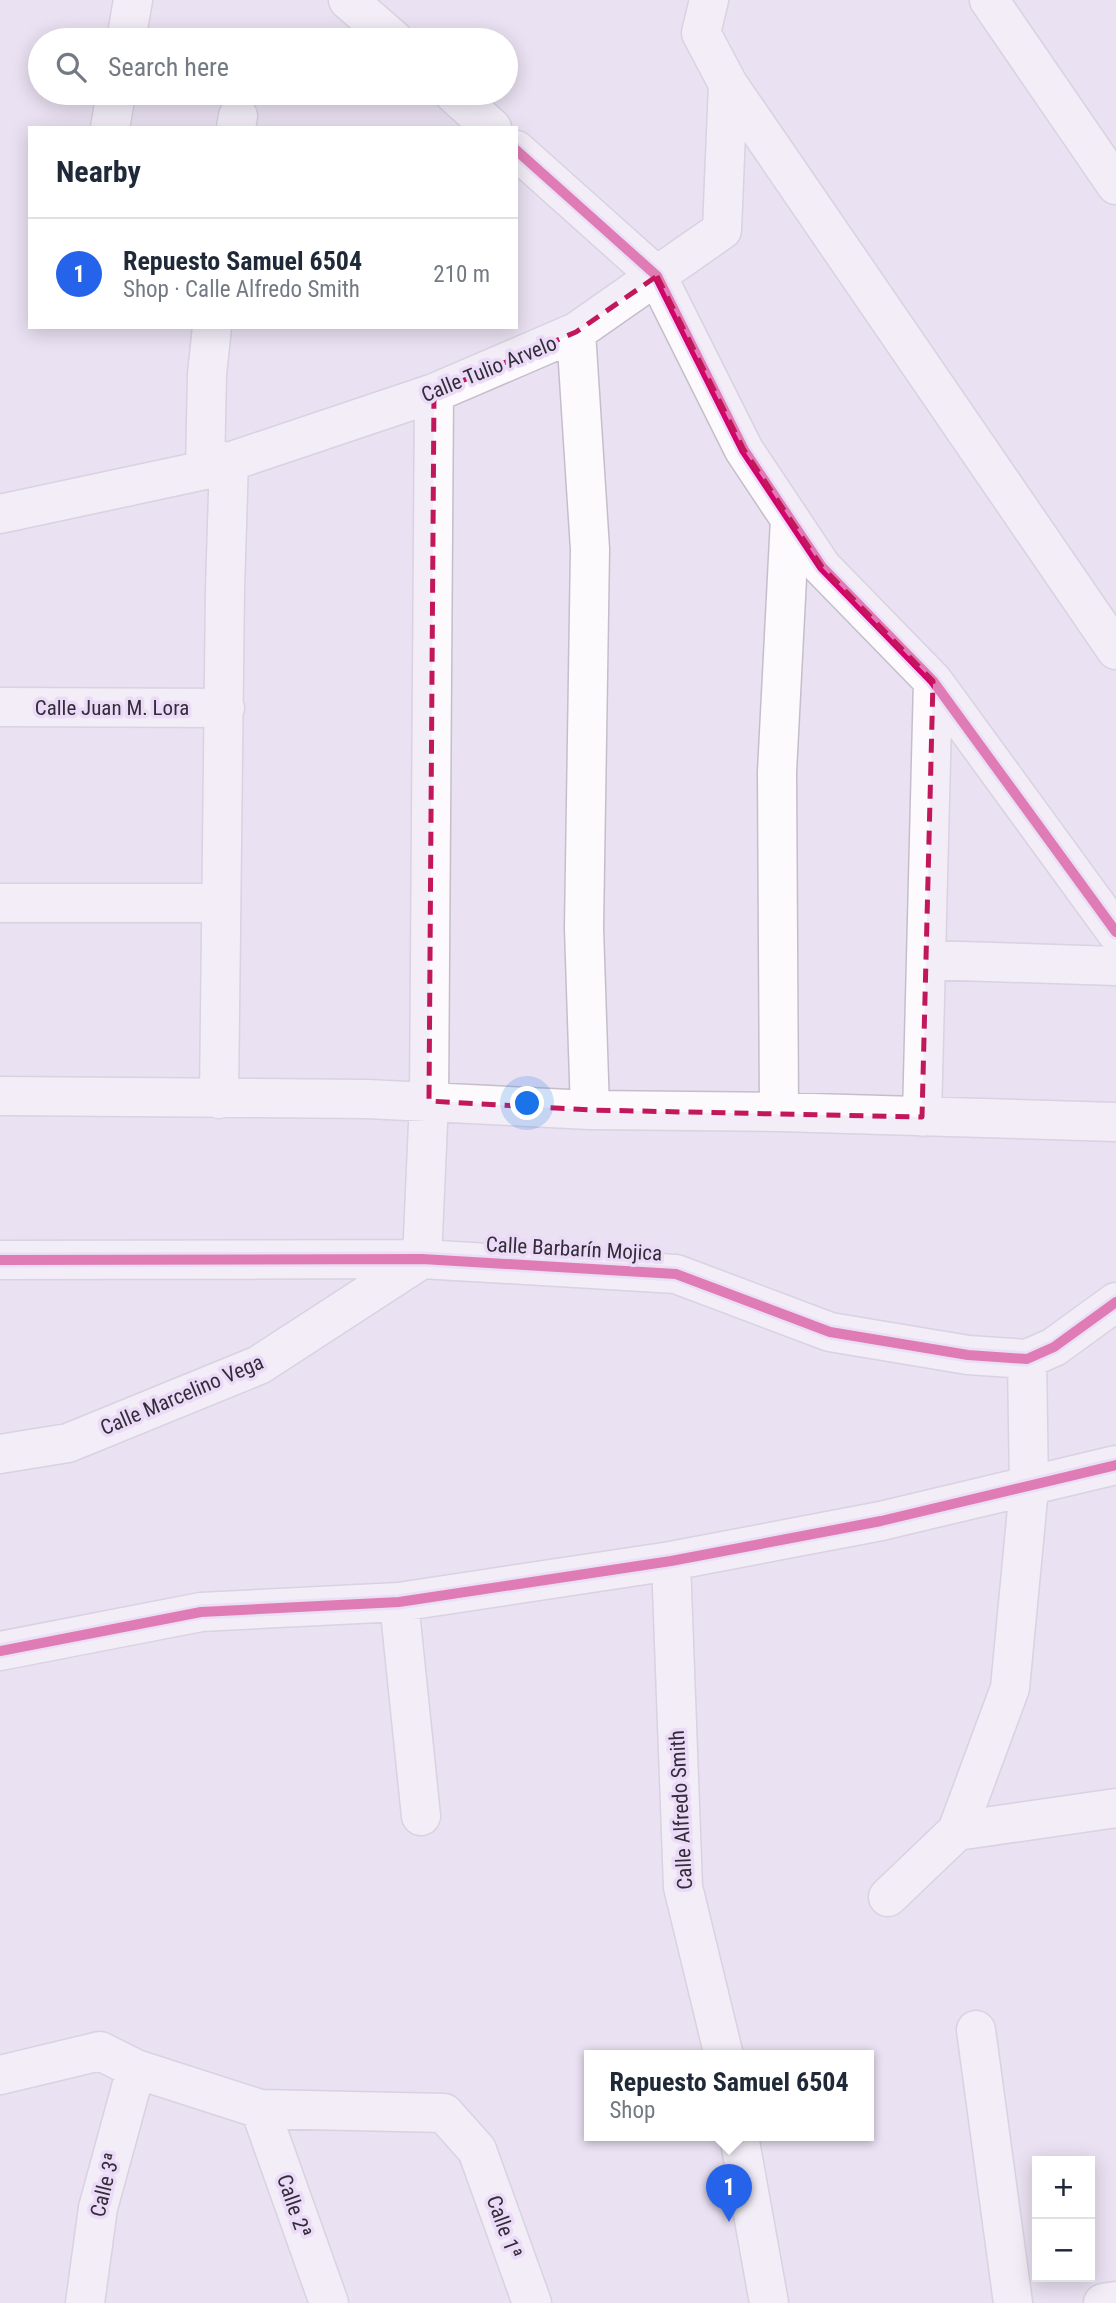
<!DOCTYPE html>
<meta charset="utf-8">
<style>
:root{--surface:#fff;--page:#f6f6f7;--text:#1f2937;--muted:#747a83;--line:#e0e1e3;--accent:#2563eb}
body{margin:0;font-family:"Roboto Condensed",sans-serif;background:var(--page);color:var(--text)}
.controls{position:absolute;right:21px;bottom:21px;display:grid;overflow:hidden;border-radius:0px;box-shadow:0 4px 18px #0003}
.controls button{width:63px;height:63px;display:grid;place-items:center;padding:0;border:0;border-bottom:2px solid var(--line);background:var(--surface);color:var(--text);font:35px sans-serif}
.you{position:absolute;left:528px;top:1104px;width:24px;height:24px;margin:-18px;border:5px solid #fff;border-radius:50%;background:#1a73e8;box-shadow:0 0 0 10px #1a73e833}
.badge{display:grid;place-items:center;width:46px;height:46px;border-radius:50%;background:var(--accent);color:#fff;font-size:23px;font-weight:700}
.pin{position:absolute;translate:-50% -58px;filter:drop-shadow(0 2px 4px #0008)}
.pin::after{content:'';position:absolute;top:37px;width:24px;height:21px;background:inherit;clip-path:polygon(0 0,100% 0,50% 100%)}
.popup{position:absolute;left:584px;top:2050px;width:290px;height:91px;box-sizing:border-box;display:grid;place-content:center;border-radius:0px;background:var(--surface);filter:drop-shadow(0 2px 5px #0005);font-size:23px;white-space:nowrap;color:var(--muted)}
.popup b{font-size:26px;color:var(--text)}
.popup::after{content:'';position:absolute;left:50%;top:100%;margin-left:-14px;border:14px solid transparent;border-top-color:var(--surface)}
.list{margin:0;padding:0;list-style:none}
h2{display:flex;justify-content:space-between;align-items:center;height:91px;margin:0;padding:0 28px;font-size:30px}
h2 small{font-size:23px;font-weight:400;color:var(--muted)}
.list li{display:grid;grid-template-columns:46px 1fr auto;gap:21px;align-items:center;box-sizing:border-box;height:112px;padding:0 28px;border-top:2px solid var(--line)}
.list b{display:block;font-size:26px;white-space:nowrap}
.list p{margin:0;font-size:23px;white-space:nowrap;color:var(--muted)}
.list em{font-size:23px;font-style:normal;color:var(--muted)}
.icon{flex:none;width:38px;height:38px;fill:none;stroke:currentColor;stroke-width:2;stroke-linecap:round;stroke-linejoin:round}
.map{position:relative;flex:none;width:1116px;height:2303px;overflow:hidden}
.search{position:absolute;background:var(--surface);box-shadow:0 4px 18px #0003;left:28px;top:28px;width:490px;height:77px;display:flex;align-items:center;gap:18px;box-sizing:border-box;padding:0 24px;border-radius:38px;color:var(--muted);font-size:26px}
.panel{position:absolute;background:var(--surface);box-shadow:0 4px 18px #0003;left:28px;top:126px;width:490px;height:203px;border-radius:0px}
.map>svg:first-child{display:block}
.lines{fill:none;stroke-linecap:round;stroke-linejoin:round}
.street-casing{stroke:#c5beca;stroke-width:41}
.street{stroke:#fcfafd;stroke-width:38}
.cycleway-casing{stroke:#ebdbf8;stroke-width:15}
.cycleway{stroke:#d6006c;stroke-width:10}
.marked{fill:none;stroke:#c2185b;stroke-width:5;stroke-dasharray:14 9;stroke-linejoin:round}
.labels{text-anchor:middle;stroke-width:7;stroke-linejoin:round;paint-order:stroke}
.street-label{font-size:21px;fill:#332d38;stroke:#ebdbf8}
</style>
<div class="map">
<svg width="1116" height="2303" viewBox="0 0 1116 2303">
<rect width="100%" height="100%" fill="#eae1f2"/>
<g class="lines">
<defs>
<path id="street" d="M348,0L394,40
M709,0L701,33L728,84L1116,650
M989,0L1116,185
M126,40L133,0
M453,93L492,128
M110,128L116,93
M236,128L238,116
M516,150L657,276L744,450L822,567L933,681L1116,932
M576,332L590,549L584,928L590,1110
M205,470L207,374L212,327
M0,514L205,470L434,393L576,332L722,230L728,84
M0,707L225,708
M0,903H220
M928,960L1116,966
M0,1096L367,1099L590,1110L779,1112L1116,1122
M219,1099L225,589L229,461
M779,1112L777,772L790,519
M922,1117L933,681
M422,1259L429,1101L434,393
M0,1260L422,1259L676,1274L830,1332L968,1355L1027,1359L1054,1347L1116,1302
M0,1454L68,1443L259,1365L422,1259
M671,1561L683,1887L724,2056
M399,1602L421,1816
M0,1651L201,1612L399,1602L671,1561L881,1521L1116,1465
M957,1831L1116,1808
M888,1897L957,1831L1010,1688L1029,1488L1027,1359
M976,2030L1013,2303
M0,2075L100,2051L136,2069L260,2109L444,2113L477,2150L532,2303
M260,2109L329,2303
M739,2136L769,2303
M85,2303L98,2208L136,2069
M1103,2303L1116,2301"/>
</defs>
<use href="#street" class="street-casing"/>
<use href="#street" class="street"/>
<defs>
<path id="cycleway" d="M516,150L657,276L744,450L822,567L933,681L1116,932
M0,1260L422,1259L676,1274L830,1332L968,1355L1027,1359L1054,1347L1116,1302
M0,1651L201,1612L399,1602L671,1561L881,1521L1116,1465"/>
</defs>
<use href="#cycleway" class="cycleway-casing"/>
<use href="#cycleway" class="cycleway"/>
</g>
<path d="M0 0H1116V2303H0ZM657,276L744,450L822,567L933,681L922,1117L590,1110L429,1101L434,393L576,332Z" fill="#eae1f2" fill-opacity=".55" fill-rule="evenodd"/>
<path class="marked" d="M657,276L744,450L822,567L933,681L922,1117L590,1110L429,1101L434,393L576,332Z"/>
<g class="labels">
<g class="street-label">
<text transform="translate(489 369) rotate(-22)" y="7">Calle Tulio Arvelo</text>
<text x="112" y="715">Calle Juan M. Lora</text>
<text transform="translate(574 1249) rotate(3)" y="7">Calle Barbarín Mojica</text>
<text transform="translate(182 1395) rotate(-23)" y="7">Calle Marcelino Vega</text>
<text transform="translate(681 1810) rotate(-93)" y="7">Calle Alfredo Smith</text>
<text transform="translate(105 2185) rotate(-76)" y="7">Calle 3ª</text>
<text transform="translate(294 2206) rotate(71)" y="7">Calle 2ª</text>
<text transform="translate(504 2227) rotate(70)" y="7">Calle 1ª</text>
</g>
</g>
</svg>
<div class="controls">
<button>+</button>
<button>−</button>
</div>
<div class="you"></div>
<div class="pin badge" style="left:729px;top:2222px">1</div>
<div class="popup"><b>Repuesto Samuel 6504</b>Shop</div>
<div class="search"><svg class="icon" aria-label="search" viewBox="0 0 24 24"><circle cx="10" cy="10" r="6"/><path d="M15 15l6 6"/></svg>Search here</div>
<section class="panel">
<h2>Nearby<small></small></h2>
<ul class="list">
<li><span class="badge">1</span><div><b>Repuesto Samuel 6504</b><p>Shop · Calle Alfredo Smith</p></div><em>210 m</em></li>
</ul>
</section>
</div>
